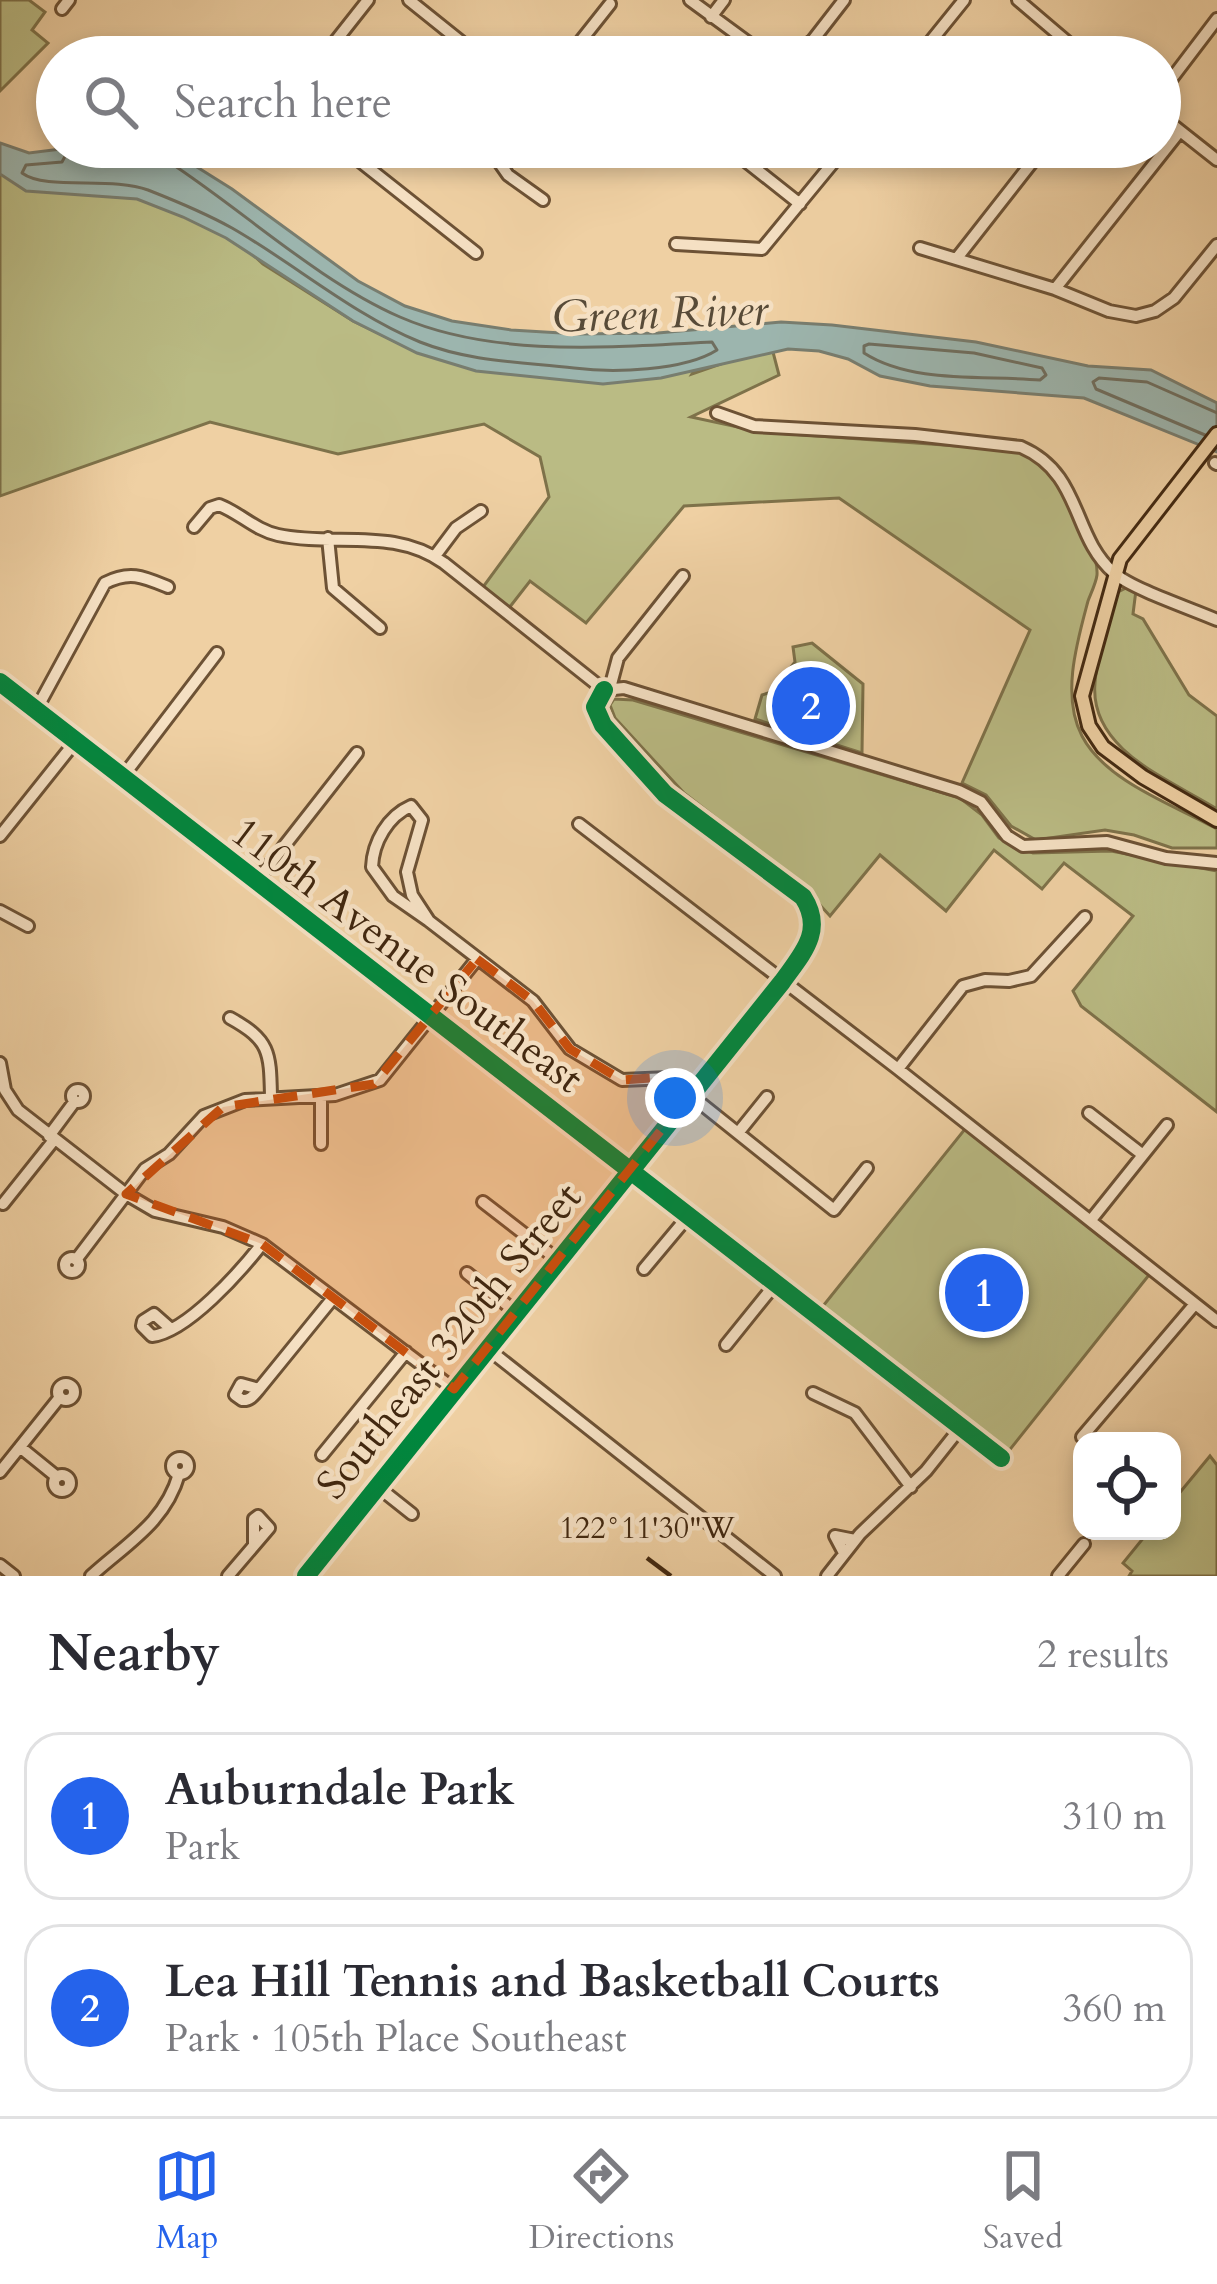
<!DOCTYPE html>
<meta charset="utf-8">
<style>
:root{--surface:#fff;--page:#f7f7f7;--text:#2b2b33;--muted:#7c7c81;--line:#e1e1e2;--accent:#2563eb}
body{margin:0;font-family:Cardo,serif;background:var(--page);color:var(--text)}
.controls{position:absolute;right:36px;bottom:36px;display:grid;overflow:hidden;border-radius:24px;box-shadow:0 6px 18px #0003}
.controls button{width:108px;height:108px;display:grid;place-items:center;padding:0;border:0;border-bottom:3px solid var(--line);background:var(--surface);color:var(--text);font:60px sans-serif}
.you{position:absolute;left:675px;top:1098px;width:42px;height:42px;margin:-30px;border:9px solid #fff;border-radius:50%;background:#1a73e8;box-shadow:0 0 0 18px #1a73e833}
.badge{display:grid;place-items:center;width:78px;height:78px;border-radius:50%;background:var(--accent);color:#fff;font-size:39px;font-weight:700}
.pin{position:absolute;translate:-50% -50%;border:6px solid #fff;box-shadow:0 3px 12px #0006}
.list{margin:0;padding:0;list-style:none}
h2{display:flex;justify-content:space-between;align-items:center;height:156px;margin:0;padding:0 48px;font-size:51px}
h2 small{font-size:39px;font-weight:400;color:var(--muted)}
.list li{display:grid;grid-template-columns:78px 1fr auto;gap:36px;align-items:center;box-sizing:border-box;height:168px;margin:0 24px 24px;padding:0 24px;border:3px solid var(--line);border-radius:36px}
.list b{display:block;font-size:45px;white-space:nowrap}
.list p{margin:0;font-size:39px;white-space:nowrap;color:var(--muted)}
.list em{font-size:39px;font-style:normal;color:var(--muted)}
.icon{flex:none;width:66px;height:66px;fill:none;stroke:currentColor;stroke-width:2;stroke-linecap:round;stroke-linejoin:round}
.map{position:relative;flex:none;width:1217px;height:1576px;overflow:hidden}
.search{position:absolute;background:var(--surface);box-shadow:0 6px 18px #0003;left:36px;right:36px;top:36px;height:132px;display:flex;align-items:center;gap:30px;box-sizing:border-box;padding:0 42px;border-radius:66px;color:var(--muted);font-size:45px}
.sheet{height:540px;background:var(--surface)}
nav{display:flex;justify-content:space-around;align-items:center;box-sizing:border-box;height:168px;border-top:3px solid var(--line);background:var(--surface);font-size:33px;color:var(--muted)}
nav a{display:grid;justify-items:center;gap:6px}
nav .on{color:var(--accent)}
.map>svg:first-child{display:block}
.green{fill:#babb84;stroke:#7e724a;stroke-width:3}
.water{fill:#9cb5ae;stroke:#787d6f;stroke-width:3}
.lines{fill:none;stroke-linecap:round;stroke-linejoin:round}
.shore{stroke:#6f6e5f;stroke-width:3}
.minor-casing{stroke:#6d5235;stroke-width:16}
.major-casing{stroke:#422810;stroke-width:18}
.minor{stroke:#f5e0c3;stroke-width:10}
.major{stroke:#efd0a3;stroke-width:12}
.cycleway-casing{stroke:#f5e0c3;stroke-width:26}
.cycleway{stroke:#00873e;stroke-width:18}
.marked{fill:#c74f0d;fill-opacity:0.2;stroke:#c74f0d;stroke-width:9;stroke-dasharray:24 15;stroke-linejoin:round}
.ticks{fill:none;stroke:#422810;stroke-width:4.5}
.labels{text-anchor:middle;stroke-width:9;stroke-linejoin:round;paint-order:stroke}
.street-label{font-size:42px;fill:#422810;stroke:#f5e0c3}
.water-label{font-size:45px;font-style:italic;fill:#584b38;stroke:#f5e0c3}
.ticks-label{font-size:30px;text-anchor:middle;fill:#422810;stroke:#f5e0c3;stroke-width:9;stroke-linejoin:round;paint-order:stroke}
</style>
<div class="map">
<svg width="1217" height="1576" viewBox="0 0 1217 1576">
<rect width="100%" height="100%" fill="#efd0a3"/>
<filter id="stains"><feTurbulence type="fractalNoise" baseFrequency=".00167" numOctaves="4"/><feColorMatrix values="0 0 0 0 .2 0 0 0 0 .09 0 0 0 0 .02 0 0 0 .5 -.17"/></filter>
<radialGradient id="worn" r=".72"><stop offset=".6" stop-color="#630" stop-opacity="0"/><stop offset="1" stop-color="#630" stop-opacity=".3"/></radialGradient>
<path class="green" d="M0,0H29L45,12L32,30L48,43L0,91Z
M0,169H159L263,264L353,321L419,353L701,359L692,374L735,359L773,352L779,375L691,417L761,432L986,448C1001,450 1018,449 1031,457C1057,472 1099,544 1097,575C1096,583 1091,593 1088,601C1077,642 1061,696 1082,736C1106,782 1174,805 1217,829V848H1172L1134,835L1105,830L1036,840L1011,826L986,795L962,783L1030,630L839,498L684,506L586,623L530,581L509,608L483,587L549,497L540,457L484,424L338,454L210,422L0,496Z
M1128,587L1136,590L1133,614L1143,619L1189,695L1217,716V809C1169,779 1089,750 1095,683C1097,653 1110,621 1118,592Z
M812,643L863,684L862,753L755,719L762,695L771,692L795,662L793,647Z
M614,699L633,700L960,798L982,815L999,838L1033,853L1111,851L1217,871V1112L1081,1006L1073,991L1133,916L1064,863L1042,889L994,850L946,911L880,855L830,916L800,883L684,793L615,718L610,705Z
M965,1129L1149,1275L1004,1457L819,1311Z
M1210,1456L1217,1465V1576H1129L1132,1571L1123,1563L1149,1531H1172V1502Z"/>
<path class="water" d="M0,143L29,153L77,147H165L232,189L358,281L405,306L452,321L511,330L578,334L658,333L781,322L832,325L976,342L1088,366L1151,370L1217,403V452L1084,398L930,386L880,376L848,359L819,351L788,349L661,378L603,384L476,371L417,353L353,321L226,238L183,217L137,199L26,191L0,174Z"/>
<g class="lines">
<path class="shore" d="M70,147L62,162L26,165L22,173C46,191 112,176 148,190C176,201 205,213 232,228C295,264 352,314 420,342C470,362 522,362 574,368C613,373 684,371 717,350L712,342C612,347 494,358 400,317C318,281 244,211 169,162L163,147
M869,344L974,353L1042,368L1046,375L1040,380C985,375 912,384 864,353V346Z
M1205,435L1096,389L1093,382L1099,378L1147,382L1217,413"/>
<defs>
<path id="minor" d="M409,0L480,57
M690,0L768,57
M1018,0L1085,57
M62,9L69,0
M711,17L724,0
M215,55L218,57
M323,57L368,0
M442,57L456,38
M568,57L610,4
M792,57L813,40L844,0
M918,57L964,0
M1160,94L1217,19
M1160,115L1217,160
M342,147L476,253
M497,147L494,155L508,175L543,200
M728,147L800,204
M676,244L762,249L846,147
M920,248L1055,289L1109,311L1136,316L1155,311L1174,298L1217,245
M957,258L1044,147
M1055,289L1180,131
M717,413L754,426L915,435L1021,447C1083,474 1071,536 1114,573C1132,589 1192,609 1217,620
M1215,463L1217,464
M194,527L210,508L219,505C240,513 255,530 278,535C335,547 394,527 444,563L604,690
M328,538L333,588L380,628
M435,556L456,528L481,511
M0,682L1001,1458
M610,688L618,658L683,576
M604,690L624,688L959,791L981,802L1007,836L1023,846L1107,842L1166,858L1217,863
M36,710L105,583C130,570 144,577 168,587
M121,779L217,653
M579,824L898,1069L1217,1321
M0,836L75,742
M256,882L357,753
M0,911L28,926
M429,921L393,896L372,867C373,842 388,816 411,806L422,820L407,872L412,895L429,921L533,1001L570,1049L622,1080L669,1078L834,1210L867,1168
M230,1018C270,1040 270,1052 271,1096
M0,1063L5,1090L18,1110L126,1194L155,1211L223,1227L262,1244L454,1389
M898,1069L963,986L985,980L1009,981L1031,976L1085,917
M72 1096a6 6 0 1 1 12 0a6 6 0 1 1-12 0Z
M321,1096V1144
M1089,1113L1143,1155
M738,1133L767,1097
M49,1136L75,1101
M483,1202L558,1260
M3,1204L54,1140
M1091,1220L1167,1125
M65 1265a7 7 0 1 1 14 0a7 7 0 1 1-14 0Z
M76,1260L145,1169L169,1154L204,1116L245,1100L335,1095L380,1080L477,959
M644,1269L690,1214
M467,1273L517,1313
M171,1329L154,1314L143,1321L142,1326L152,1336C187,1332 240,1272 262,1244
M726,1345L776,1283
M488,1349L775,1576
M58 1392a8 8 0 1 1 16 0a8 8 0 1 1-16 0Z
M259,1389L241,1384L235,1395L242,1400C250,1401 254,1395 259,1389L333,1298
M813,1393L855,1413L911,1487
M1082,1437L1195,1304
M20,1447L57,1477
M322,1455L406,1352
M172 1466a8 8 0 1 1 16 0a8 8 0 1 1-16 0Z
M0,1472L60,1397
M54 1483a8 8 0 1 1 16 0a8 8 0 1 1-16 0Z
M378,1487L412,1514
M844,1553L835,1536L855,1540
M0,1565L14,1576
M91,1576C126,1544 165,1523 179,1474
M228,1576L269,1528L258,1516L254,1519V1545
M306,1576L782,982C802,954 825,931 803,897L665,794L603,725L595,707L604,690
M827,1576L860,1534L926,1471L961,1427
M1058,1576L1084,1544"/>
<path id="major" d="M1217,434L1120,559L1082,696L1089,726L1103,747L1143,777L1217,820"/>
</defs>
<use href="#minor" class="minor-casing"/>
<use href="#major" class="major-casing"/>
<use href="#minor" class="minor"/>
<use href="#major" class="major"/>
<defs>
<path id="cycleway" d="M0,682L1001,1458
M306,1576L782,982C802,954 825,931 803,897L665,794L603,725L595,707L604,690"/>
</defs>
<use href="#cycleway" class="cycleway-casing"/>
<use href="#cycleway" class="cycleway"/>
</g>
<path class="marked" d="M477,959L533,1001L570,1049L622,1080L664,1077L690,1094L454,1389L262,1244L126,1194L223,1107L374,1084Z"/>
<path class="ticks" d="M647,1558L671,1576"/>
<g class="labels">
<g class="street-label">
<text transform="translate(408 954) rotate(37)" y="15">110th Avenue Southeast</text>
<text transform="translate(448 1340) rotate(-51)" y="15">Southeast 320th Street</text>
</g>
<g class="water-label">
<text transform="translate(660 312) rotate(-2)" y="16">Green River</text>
</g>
</g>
<g class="ticks-label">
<text x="647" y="1538">122°11'30"W</text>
</g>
<rect width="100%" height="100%" filter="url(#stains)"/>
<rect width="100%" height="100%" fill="url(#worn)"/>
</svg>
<div class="controls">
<button><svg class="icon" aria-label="locate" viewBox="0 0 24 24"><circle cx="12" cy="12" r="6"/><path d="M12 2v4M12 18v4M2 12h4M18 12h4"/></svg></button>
</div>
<div class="you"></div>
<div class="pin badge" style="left:984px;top:1293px">1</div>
<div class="pin badge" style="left:811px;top:706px">2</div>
<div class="search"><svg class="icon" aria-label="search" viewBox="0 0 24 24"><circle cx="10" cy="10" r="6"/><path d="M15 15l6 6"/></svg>Search here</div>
</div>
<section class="sheet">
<h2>Nearby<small>2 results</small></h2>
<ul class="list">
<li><span class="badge">1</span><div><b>Auburndale Park</b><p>Park</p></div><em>310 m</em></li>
<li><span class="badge">2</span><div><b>Lea Hill Tennis and Basketball Courts</b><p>Park · 105th Place Southeast</p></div><em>360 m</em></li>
</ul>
</section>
<nav>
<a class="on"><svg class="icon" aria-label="map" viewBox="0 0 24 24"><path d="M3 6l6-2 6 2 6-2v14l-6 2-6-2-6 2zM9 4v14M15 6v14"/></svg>Map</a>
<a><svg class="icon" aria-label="directions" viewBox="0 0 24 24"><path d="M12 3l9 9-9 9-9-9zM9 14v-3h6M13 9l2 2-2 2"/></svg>Directions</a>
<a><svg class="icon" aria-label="saved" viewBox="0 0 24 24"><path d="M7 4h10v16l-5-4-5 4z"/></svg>Saved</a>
</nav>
